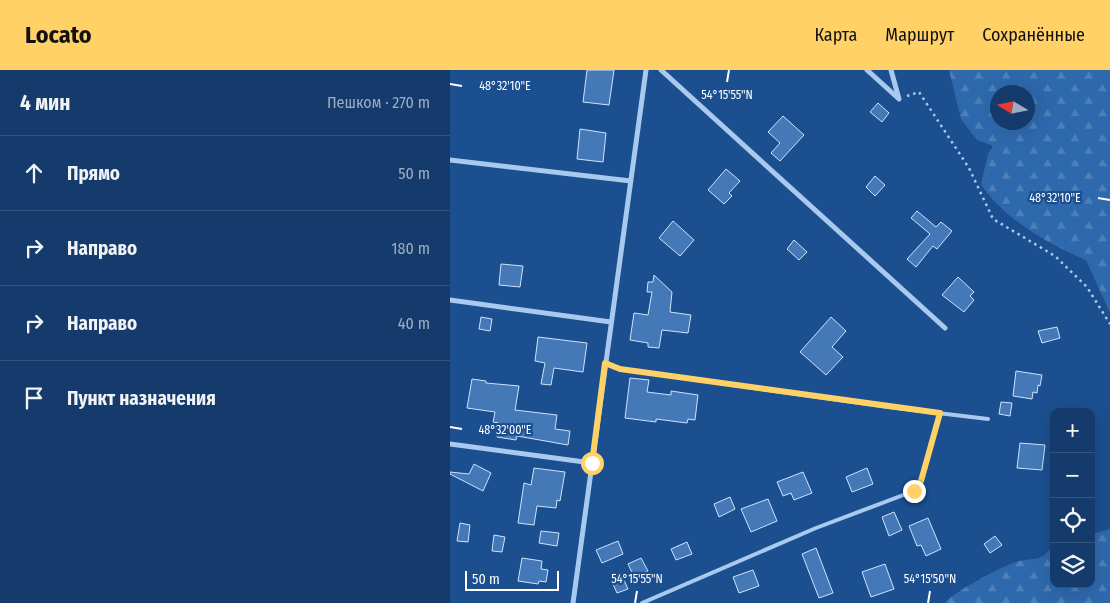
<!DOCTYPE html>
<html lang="ru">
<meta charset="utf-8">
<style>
:root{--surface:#143b6b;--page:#1d4271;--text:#f1f3f6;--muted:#9dadc1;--line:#33557e;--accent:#ffd166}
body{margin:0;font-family:"Fira Sans Condensed",sans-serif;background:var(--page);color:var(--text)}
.controls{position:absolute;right:15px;bottom:15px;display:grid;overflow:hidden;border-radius:10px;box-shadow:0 5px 20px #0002}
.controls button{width:45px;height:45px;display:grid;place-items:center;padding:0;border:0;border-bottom:1px solid var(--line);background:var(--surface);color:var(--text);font:25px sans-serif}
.compass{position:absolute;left:540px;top:15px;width:45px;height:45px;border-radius:50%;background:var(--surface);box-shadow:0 5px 20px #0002;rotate:280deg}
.scale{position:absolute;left:15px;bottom:12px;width:94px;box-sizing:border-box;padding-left:5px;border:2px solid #fff;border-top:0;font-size:14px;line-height:18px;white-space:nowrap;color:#fff;-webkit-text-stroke:4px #1b4f8f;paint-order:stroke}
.stop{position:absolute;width:15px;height:15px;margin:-11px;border:4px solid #ffd166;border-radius:50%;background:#fff}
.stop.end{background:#ffd166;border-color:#fff;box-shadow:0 1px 5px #0008}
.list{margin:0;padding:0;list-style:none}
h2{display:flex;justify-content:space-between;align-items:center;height:65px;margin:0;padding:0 20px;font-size:21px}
h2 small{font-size:16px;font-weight:400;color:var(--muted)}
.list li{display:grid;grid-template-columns:32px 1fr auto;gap:15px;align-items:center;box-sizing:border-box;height:75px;padding:0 20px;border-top:1px solid var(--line)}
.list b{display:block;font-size:19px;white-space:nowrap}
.list em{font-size:16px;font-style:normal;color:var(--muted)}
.icon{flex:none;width:28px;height:28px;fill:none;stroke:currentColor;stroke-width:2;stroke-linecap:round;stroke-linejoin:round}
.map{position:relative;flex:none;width:660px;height:533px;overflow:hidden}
header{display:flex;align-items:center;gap:30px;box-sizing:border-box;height:70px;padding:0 25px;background:var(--accent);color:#111}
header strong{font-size:24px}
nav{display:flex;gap:28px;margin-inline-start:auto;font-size:18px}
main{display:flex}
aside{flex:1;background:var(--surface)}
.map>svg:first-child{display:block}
.forest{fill:url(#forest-firs);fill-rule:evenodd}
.building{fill:#4478b7;stroke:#cfe3fa}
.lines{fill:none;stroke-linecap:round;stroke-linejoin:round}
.path{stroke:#a9c9ee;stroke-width:2.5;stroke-dasharray:2.5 4;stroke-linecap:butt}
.lane{stroke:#a9c9ee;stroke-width:4}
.street{stroke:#a9c9ee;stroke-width:5}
.route{stroke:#ffd166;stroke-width:6}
.ticks{fill:none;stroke:#fff;stroke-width:2}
.ticks-label{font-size:12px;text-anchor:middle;fill:#fff;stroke:#1b4f8f;stroke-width:4.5;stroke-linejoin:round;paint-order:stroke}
</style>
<header>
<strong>Locato</strong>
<nav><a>Карта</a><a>Маршрут</a><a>Сохранённые</a></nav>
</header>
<main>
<aside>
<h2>4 мин<small>Пешком · 270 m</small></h2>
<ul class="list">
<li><svg class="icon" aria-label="ahead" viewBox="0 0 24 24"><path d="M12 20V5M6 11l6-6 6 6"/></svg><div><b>Прямо</b></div><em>50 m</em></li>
<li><svg class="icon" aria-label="right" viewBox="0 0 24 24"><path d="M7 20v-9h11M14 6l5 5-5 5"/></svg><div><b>Направо</b></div><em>180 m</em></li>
<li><svg class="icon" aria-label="right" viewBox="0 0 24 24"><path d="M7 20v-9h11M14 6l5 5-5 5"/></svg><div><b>Направо</b></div><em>40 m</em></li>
<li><svg class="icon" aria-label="arrive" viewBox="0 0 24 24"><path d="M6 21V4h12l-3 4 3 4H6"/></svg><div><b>Пункт назначения</b></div></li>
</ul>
</aside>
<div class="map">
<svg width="660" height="533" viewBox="0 0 660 533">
<defs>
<pattern id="forest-firs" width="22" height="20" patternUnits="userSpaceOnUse" patternTransform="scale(1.25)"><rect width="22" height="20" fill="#2e69ad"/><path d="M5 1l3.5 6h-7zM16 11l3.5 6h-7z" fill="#4d80b9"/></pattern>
</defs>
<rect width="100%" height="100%" fill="#1b4f8f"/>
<path class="forest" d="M499,0H660V243L636,190C601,176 551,147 531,114L538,84L543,76L527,70L511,49ZM548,22H578V52H548Z
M660,459V533H495C502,523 549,498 563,493C582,486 590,495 604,474V514H641V469L646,463Z"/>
<path class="building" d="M137,0H164L159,35L133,32Z
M428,33L439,43L432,52L420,42Z
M333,46L354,65L330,91L321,83L330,73L318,62Z
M130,59L156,63L153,92L127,89Z
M276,99L290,111L279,123L282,126L274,134L258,120Z
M425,106L435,115L425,126L416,117Z
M467,141L486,157L491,152L502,161L487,179L483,176L466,197L457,189L480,164L461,148Z
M223,151L244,170L230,186L209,168Z
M344,170L357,182L349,190L337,179Z
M51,194L73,196L70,217L49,215Z
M204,205L222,222L220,242L241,245L238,263L212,260L209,278L198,277V273L180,270L184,243L198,245L202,222H197L198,212H203Z
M508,207L524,222L520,226L524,230L514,242L492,225Z
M31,247L42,249L40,261L29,259Z
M381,247L396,261L382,277L393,287L376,305L350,282Z
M607,257L610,268L592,273L588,261Z
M88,267L137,273L133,302L104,298L101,315L91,314L95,293L85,291Z
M566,301L592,305L590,316L588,315L587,323L583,322L582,329L563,326Z
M180,308L199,310L197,322L221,325V321L248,325L245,350L238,349L237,353L206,349V352L175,348Z
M22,309L36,311V313L69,316L65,340L107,345L105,359L120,361L118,375L67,366L66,370L47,367L49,353L43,352L45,342L17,338Z
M551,332L562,333L560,346L549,344Z
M570,373L595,375L592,400L567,398Z
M24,394L41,403L33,421L0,404V402L19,404Z
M84,398L115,402L110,431L107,430L106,438L87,436L84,455L68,453L74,413L81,415Z
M417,398L423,414L402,422L396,407Z
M353,402L362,423L344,430L341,423L333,426L327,412Z
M280,427L285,439L269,447L264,434Z
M318,429L327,451L301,462L291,439Z
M444,442L452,460L439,466L432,447Z
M478,448L491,479L476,486L471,475L467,476L459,456Z
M10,453L20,455L18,472L7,471Z
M91,461L109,463L107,476L89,473Z
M44,465L55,467L52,482L42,481Z
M545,466L552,475L540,483L534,474Z
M168,471L173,484L152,493L146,480Z
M237,472L242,484L226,490L221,479Z
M366,478L383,523L369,528L352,484Z
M72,488L92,491L91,499L98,500L96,512L89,511L88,514L68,511Z
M191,488L198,501L184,507L178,494Z
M435,494L444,519L421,527L412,502Z
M303,500L309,516L289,523L283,507Z
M173,508L178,519L167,523L162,512Z"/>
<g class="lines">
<path class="path" d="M457,26L469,22L519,98L543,149L605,186L637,217L660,254"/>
<path class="lane" d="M155,293L170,299L438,337L538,349
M192,533L366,458L464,421L471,411L490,343"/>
<path class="street" d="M211,0L495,258
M417,0L449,29L441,0
M0,90L181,111
M0,230L161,252
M0,374L142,393
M123,533L196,0"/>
</g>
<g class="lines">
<path class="route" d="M142,393L155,293L170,299L490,343L471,411L464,421"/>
</g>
<path class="ticks" d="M277,12L279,0M0,14L12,16M648,128L660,130M0,357L12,359M185,533L187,521M478,533L480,521"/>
<g class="ticks-label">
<text x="55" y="20">48°32'10"E</text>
<text x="277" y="29">54°15'55"N</text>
<text x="605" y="132">48°32'10"E</text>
<text x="55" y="364">48°32'00"E</text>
<text x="187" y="513">54°15'55"N</text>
<text x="480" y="513">54°15'50"N</text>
</g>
</svg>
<div class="controls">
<button>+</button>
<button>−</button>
<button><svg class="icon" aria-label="locate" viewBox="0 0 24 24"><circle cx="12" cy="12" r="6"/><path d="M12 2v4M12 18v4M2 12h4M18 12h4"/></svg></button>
<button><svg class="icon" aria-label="layers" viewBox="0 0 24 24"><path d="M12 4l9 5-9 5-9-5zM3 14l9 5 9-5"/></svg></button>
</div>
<svg class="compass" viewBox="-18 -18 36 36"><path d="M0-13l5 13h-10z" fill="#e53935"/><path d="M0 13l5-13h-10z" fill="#9dadc1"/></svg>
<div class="scale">50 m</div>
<div class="stop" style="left:142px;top:393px"></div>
<div class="stop end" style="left:464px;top:421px"></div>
</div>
</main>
